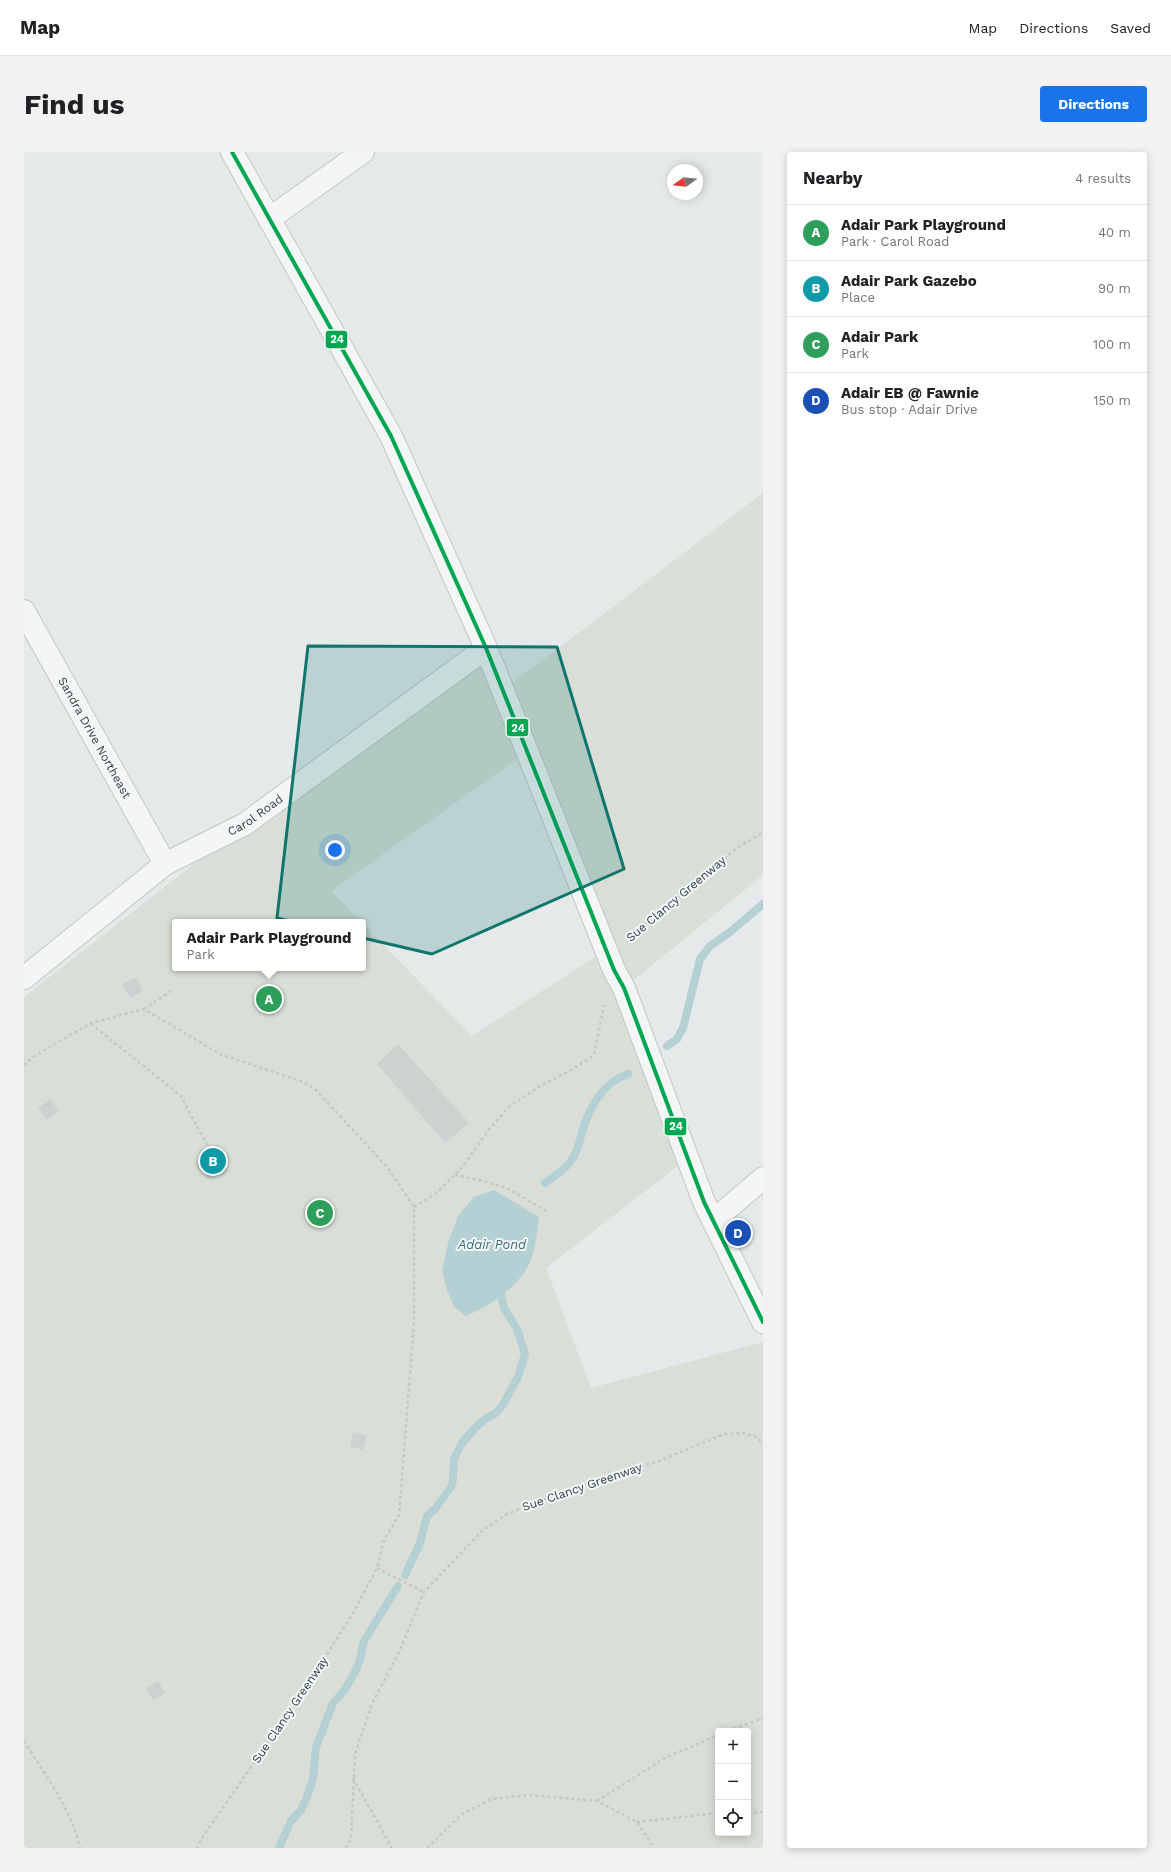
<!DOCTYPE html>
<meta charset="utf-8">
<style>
:root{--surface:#fff;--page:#f2f2f2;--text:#202124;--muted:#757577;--line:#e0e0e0;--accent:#1a73e8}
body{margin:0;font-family:"Work Sans",sans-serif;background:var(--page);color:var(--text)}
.controls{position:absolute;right:12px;bottom:12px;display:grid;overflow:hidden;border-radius:4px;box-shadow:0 2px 10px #0003}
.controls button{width:36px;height:36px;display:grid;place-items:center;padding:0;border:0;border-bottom:1px solid var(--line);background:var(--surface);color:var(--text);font:20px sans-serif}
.compass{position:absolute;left:643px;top:12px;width:36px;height:36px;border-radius:50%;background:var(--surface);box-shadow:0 2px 10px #0003;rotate:255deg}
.you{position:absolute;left:311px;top:698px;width:14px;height:14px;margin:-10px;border:3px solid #fff;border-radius:50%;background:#1a73e8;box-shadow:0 0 0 6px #1a73e833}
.badge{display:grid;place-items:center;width:26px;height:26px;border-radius:50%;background:var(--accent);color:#fff;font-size:13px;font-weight:700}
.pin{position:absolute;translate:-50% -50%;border:2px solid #fff;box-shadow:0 1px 4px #0006}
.popup{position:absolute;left:148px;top:767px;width:194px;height:52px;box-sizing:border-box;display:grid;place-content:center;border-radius:4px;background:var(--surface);filter:drop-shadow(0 1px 3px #0005);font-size:13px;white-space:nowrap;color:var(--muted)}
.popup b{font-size:15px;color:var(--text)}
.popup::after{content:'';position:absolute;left:50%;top:100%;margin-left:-8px;border:8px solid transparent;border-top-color:var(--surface)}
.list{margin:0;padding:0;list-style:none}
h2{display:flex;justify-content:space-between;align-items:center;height:52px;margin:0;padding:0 16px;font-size:17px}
h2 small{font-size:13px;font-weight:400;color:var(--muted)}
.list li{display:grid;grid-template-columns:26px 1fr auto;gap:12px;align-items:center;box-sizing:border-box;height:56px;padding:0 16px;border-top:1px solid var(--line)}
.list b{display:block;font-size:15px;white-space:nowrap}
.list p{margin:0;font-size:13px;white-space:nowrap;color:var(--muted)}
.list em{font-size:13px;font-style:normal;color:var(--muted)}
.icon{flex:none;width:22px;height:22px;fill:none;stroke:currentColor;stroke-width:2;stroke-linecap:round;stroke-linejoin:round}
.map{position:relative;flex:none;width:739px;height:1696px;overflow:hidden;border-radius:4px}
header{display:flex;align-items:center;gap:24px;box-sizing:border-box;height:56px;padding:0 20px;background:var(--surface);border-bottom:1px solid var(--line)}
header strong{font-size:19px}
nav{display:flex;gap:22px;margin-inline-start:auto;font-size:14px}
.intro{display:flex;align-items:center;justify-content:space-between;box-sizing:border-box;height:96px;padding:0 24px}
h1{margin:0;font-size:28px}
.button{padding:10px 18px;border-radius:4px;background:var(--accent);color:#fff;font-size:14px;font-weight:700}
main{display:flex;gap:24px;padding:0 24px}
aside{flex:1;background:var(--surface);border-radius:4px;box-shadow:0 2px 10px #0003}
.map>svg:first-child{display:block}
.green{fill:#d9ded6;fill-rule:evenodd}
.water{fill:#b5d0d4}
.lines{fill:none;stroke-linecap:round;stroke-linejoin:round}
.stream{stroke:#b5d0d4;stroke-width:8}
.building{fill:#cdd1d2}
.minor-casing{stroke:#c3c7c8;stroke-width:24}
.path{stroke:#c4c8c9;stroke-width:2.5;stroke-dasharray:3 3;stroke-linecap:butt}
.minor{stroke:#f4f6f6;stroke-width:22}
.bus-1-casing{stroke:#f3f7f8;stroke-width:7}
.bus-1{stroke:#00a651;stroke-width:4}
.marked{fill:#0f766e;fill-opacity:0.2;stroke:#0f766e;stroke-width:3;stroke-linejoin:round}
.labels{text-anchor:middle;stroke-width:4;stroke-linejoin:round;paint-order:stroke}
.street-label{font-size:12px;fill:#2c3e43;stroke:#f3f7f8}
.water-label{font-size:13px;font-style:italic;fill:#376c76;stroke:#f3f7f8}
.line-badge{stroke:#f3f7f8;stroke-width:1.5}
.badge-label{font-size:11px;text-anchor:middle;font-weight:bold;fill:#fff}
</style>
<header>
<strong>Map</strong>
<nav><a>Map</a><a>Directions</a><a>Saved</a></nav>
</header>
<div class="intro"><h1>Find us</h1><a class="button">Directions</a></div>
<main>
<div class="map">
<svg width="739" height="1696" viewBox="0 0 739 1696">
<rect width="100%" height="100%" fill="#e5e9ea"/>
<path class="green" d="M739,341V723L600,836L664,1006L522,1116L567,1236L739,1190V1696H0V845L221,672L462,496L479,538ZM503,600L582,798L448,884L339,772V816H151V770H337L307,739ZM694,1579H724V1681H694Z"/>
<path class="water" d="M470,1038L515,1065C513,1079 512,1094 507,1108C496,1134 467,1154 442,1164L430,1155L423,1138L418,1119L424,1091L434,1064L450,1045Z"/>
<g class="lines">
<path class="stream" d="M643,894L653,887L659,876L676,807L686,794L706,780L739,752
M521,1031C530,1024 541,1018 547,1009C553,1000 556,990 558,980C565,956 579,930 604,922
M381,1423L396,1391L403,1364L411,1357L427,1335L429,1328L430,1307L438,1291L452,1275L461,1267L472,1261L478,1254L494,1225L501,1202L493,1177L480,1156L477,1143
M255,1696L267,1669L277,1658L283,1645L289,1627L292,1595L309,1551C319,1542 332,1521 336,1507C338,1501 338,1495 340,1489L374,1434"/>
</g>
<path class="building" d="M112,825L119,839L106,846L98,832Z
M374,892L445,971L421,991L353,912Z
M26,947L35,959L23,968L14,956Z
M194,993L206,1005L202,1022L184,1027L172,1014L176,998Z
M329,1280L343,1284L339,1298L326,1294Z
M134,1529L141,1541L129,1548L122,1536Z"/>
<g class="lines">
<defs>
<g id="minor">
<path d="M208,0L367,284L462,496L590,818L600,836L680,1050L739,1170"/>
<path d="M245,67L339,0"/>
<path id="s1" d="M0,459L141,712"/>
<path id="s2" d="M0,826L141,712L221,672L462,496"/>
<path d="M689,1069L739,1026"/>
</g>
</defs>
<use href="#minor" class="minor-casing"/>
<path class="path" d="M603,787L713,696L739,680
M120,857L147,839
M67,872L157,944L184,995
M0,913L12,903L67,871L120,857L196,902L279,930L292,938L364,1016L390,1055V1170L375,1363L360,1388L353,1416L328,1463L272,1550L178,1686L173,1696
M431,1023L460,1029L485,1037L522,1059
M390,1055L411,1042L436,1018L467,975L487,953L518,933L547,918L570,903L580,853
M353,1416L400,1440
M704,1579L739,1566
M0,1589C21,1623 47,1656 56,1696
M329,1626L368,1696
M573,1649L641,1606L694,1583
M724,1661L739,1660
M613,1670L694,1661
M322,1696L327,1687L331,1602L348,1552L376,1498L400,1440L458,1379L483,1362L564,1331L635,1309L700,1282L719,1281L733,1285L739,1292
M403,1696L437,1663L467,1647L505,1643L573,1649L613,1670L630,1696"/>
<use href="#minor" class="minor"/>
<defs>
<path id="bus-1" d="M208,0L367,284L462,496L590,818L600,836L680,1050L739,1170"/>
</defs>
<use href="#bus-1" class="bus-1-casing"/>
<use href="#bus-1" class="bus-1"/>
</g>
<path class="marked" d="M284,494L533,495L600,717L408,802L253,766Z"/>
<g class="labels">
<g class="street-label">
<text dy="4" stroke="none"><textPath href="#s1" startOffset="145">Sandra Drive Northeast</textPath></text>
<text dy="4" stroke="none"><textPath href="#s2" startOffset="284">Carol Road</textPath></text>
<text transform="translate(652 747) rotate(-40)" y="4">Sue Clancy Greenway</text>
<text transform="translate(558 1335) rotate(-19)" y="4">Sue Clancy Greenway</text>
<text transform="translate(266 1558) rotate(-56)" y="4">Sue Clancy Greenway</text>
</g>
<g class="water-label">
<text x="468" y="1097">Adair Pond</text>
</g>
</g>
<g class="line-badge">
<rect x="301" y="178" width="23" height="19" rx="4" fill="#00a651"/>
<rect x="482" y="566" width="23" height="19" rx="4" fill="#00a651"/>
<rect x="640" y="965" width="23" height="19" rx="4" fill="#00a651"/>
</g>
<g class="badge-label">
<text x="313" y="191">24</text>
<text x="494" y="580">24</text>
<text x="652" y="978">24</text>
</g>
</svg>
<div class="controls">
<button>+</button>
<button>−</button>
<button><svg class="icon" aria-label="locate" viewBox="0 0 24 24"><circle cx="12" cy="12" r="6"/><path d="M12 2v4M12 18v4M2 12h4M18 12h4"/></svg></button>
</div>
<svg class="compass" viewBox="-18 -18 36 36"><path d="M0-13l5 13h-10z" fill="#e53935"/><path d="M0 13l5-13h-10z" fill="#757577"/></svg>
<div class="you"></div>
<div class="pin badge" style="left:245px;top:847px;background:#2e9e5b">A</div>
<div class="popup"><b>Adair Park Playground</b>Park</div>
<div class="pin badge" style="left:189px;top:1009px;background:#0f9aa8">B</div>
<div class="pin badge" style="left:296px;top:1061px;background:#2e9e5b">C</div>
<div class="pin badge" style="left:714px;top:1081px;background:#1a4fb4">D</div>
</div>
<aside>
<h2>Nearby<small>4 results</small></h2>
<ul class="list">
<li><span class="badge" style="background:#2e9e5b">A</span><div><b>Adair Park Playground</b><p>Park · Carol Road</p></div><em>40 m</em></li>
<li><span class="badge" style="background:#0f9aa8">B</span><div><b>Adair Park Gazebo</b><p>Place</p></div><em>90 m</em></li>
<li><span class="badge" style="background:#2e9e5b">C</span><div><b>Adair Park</b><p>Park</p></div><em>100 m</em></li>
<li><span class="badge" style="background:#1a4fb4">D</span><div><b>Adair EB @ Fawnie</b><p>Bus stop · Adair Drive</p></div><em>150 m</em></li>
</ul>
</aside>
</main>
